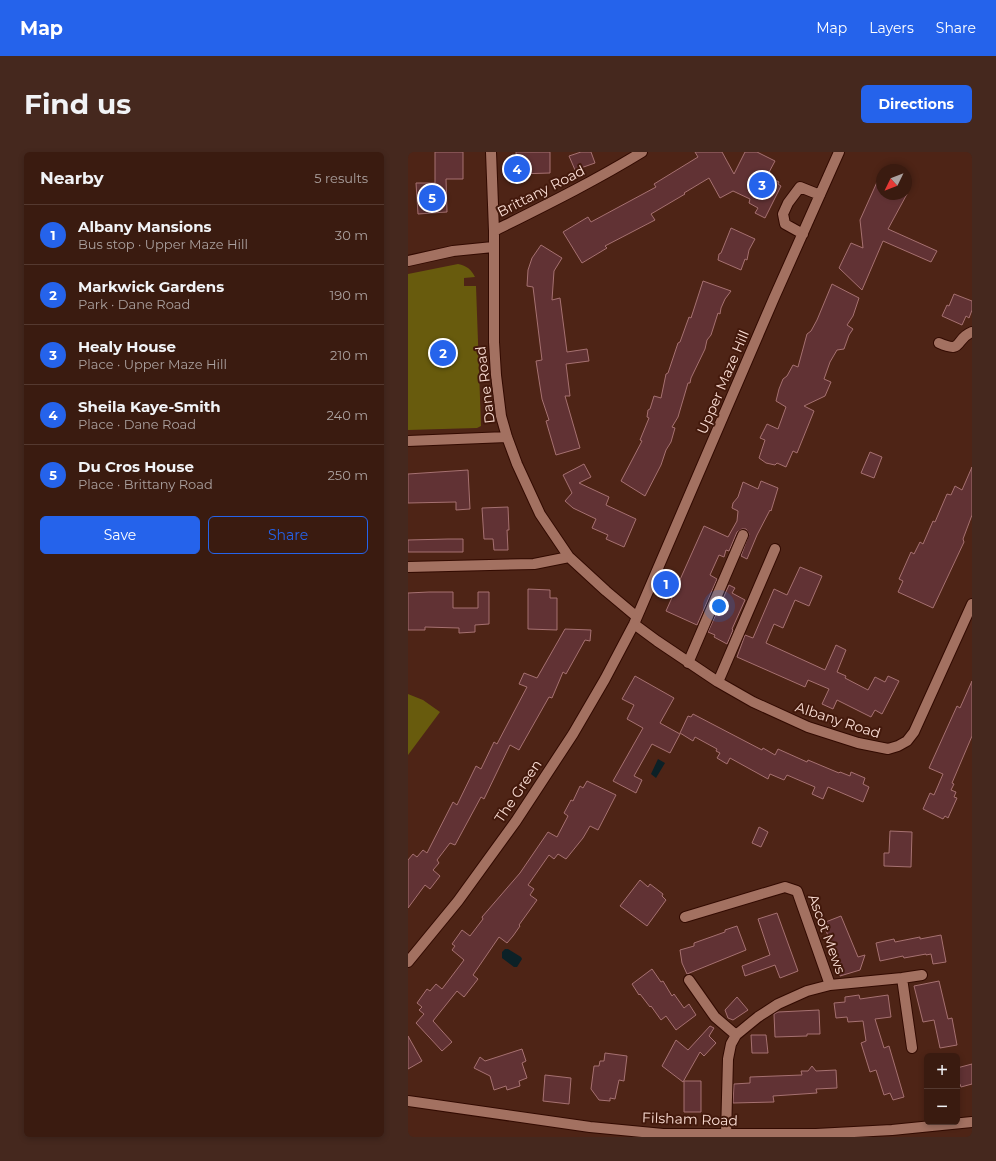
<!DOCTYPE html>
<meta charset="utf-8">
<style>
:root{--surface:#3a1b10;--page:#45281e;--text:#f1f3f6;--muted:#aba19f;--line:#543930;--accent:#2563eb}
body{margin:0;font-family:Montserrat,sans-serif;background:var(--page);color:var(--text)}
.controls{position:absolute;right:12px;bottom:12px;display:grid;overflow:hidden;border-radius:6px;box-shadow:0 2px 6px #0003}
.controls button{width:36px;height:36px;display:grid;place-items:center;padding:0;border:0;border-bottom:1px solid var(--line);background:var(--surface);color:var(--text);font:20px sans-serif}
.compass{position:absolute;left:468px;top:12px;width:36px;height:36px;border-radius:50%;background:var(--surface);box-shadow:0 2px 6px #0003;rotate:227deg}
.you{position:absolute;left:311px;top:454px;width:14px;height:14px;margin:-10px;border:3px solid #fff;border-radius:50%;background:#1a73e8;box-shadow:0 0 0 6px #1a73e833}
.badge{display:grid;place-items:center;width:26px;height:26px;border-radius:50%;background:var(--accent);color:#fff;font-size:13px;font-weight:700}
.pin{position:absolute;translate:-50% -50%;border:2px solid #fff;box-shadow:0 1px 4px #0006}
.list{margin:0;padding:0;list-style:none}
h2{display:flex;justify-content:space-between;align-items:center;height:52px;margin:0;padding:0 16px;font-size:17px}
h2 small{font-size:13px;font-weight:400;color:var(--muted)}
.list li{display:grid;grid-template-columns:26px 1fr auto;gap:12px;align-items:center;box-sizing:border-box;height:60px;padding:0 16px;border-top:1px solid var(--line)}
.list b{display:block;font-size:15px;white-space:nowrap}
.list p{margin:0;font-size:13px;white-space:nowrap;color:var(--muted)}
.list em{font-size:13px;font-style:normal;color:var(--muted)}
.actions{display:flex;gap:8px;padding:12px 16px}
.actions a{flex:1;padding:9px 0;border:1px solid var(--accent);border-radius:6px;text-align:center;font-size:14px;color:var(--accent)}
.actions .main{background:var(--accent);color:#fff}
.map{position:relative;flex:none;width:564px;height:985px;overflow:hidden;border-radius:6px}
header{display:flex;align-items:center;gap:24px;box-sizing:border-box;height:56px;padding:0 20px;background:var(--accent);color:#fff}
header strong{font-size:19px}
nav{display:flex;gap:22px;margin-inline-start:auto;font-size:14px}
.intro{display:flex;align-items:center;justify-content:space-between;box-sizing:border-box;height:96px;padding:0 24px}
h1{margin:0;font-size:28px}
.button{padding:10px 18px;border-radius:6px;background:var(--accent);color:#fff;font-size:14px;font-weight:700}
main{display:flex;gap:24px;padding:0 24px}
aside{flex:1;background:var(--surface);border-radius:6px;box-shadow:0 2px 6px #0003}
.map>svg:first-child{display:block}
.green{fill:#685b0d}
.water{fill:#0c2127}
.building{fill:#613234;stroke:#a67171}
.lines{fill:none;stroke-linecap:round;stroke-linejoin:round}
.minor-casing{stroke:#320a01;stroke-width:12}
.minor{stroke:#a37161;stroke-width:10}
.labels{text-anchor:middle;stroke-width:4;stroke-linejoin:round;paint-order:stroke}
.street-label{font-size:14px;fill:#fbded5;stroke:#43190c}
</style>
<header>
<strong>Map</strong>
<nav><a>Map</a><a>Layers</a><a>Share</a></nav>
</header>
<div class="intro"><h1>Find us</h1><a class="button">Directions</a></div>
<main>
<aside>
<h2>Nearby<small>5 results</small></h2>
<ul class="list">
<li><span class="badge">1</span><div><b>Albany Mansions</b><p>Bus stop · Upper Maze Hill</p></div><em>30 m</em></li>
<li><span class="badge">2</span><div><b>Markwick Gardens</b><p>Park · Dane Road</p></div><em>190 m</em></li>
<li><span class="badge">3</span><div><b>Healy House</b><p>Place · Upper Maze Hill</p></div><em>210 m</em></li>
<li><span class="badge">4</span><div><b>Sheila Kaye-Smith</b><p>Place · Dane Road</p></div><em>240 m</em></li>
<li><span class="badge">5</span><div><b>Du Cros House</b><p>Place · Brittany Road</p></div><em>250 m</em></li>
</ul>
<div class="actions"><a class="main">Save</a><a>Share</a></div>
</aside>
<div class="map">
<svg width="564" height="985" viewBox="0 0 564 985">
<rect width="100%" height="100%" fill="#4e2416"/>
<path class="green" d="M50,112C59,114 63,117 67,125L56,126V134H68L73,274L69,276L0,278V122Z
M0,542L15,548L32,560L0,603Z"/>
<path class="water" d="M250,607L257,611L248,626L243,622Z
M97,797H100L113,805L114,807L109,815H106L94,806V800Z"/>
<path class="building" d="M27,0H55V27H38L39,60L10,62L8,31H27Z
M108,0H142V21L109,22Z
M173,0H183L187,11L167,18L161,4Z
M287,0H314L326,22L337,0H349L367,9L359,24L371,30L370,32L373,34L357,66L347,61L350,56L341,51L342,47L325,39L312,46L301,26L276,41L277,42L243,62L247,68L197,94L199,96L174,111L155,80L180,65L183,70L248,35L246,32L290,5Z
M474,19V42H499L480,77L529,99L523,110L475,89L454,138L431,116L443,91L455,96L452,68Z
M323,76L347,87L341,98L339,108L337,107L333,118L310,108L311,102L313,101Z
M133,93L154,106L146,119L144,148L152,146L159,200L179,197L181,209L158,212L162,244H157L172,296L148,303L138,269L141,268L134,247L128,209L134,208L125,135L119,134L120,118L124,106Z
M295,129L323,139L317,147L313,156L312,162L310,161L303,183L299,188L297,197L283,226L282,231H280L270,265L264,275L267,276L263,290L258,298L253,313L237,344L213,329L234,289L232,288L241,266L239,265L240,258L242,257L246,244L253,246L258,222L260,221L270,191L272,190L281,165L283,166Z
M424,132L451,146L445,164L439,173L445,177L441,183L436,197L429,198L422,210L416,227L423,230L417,244L396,254L406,259L389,301L385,299L378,315L369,311L367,313L358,311L351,306L357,288L352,286L359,272L370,277L378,255L368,249L371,237L375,227L379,224L385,213L390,215L399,182L403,179L409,168Z
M546,142L564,149V158L561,166L558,164L554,173L534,164L539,153L541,154Z
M462,300L474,305L466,326L453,321Z
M176,312L183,325L171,331L201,345L198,353L228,367L216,395L198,387L200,383L184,376L188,367L165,356L157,349L164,341L155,323Z
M564,315V363L555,387L556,390L525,456L490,440L495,429L491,427L503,400L506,402L512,390L515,392L525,369L527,370L539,342L543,343L547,334L554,338Z
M60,318L62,357L48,358V350L0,351V322Z
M353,329L370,336L363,359L362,358L349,383L339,407L333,404L341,382L338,377H334L329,380L321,399L318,398L316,405L311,403L302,423L309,427L289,473L258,459L296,374L320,385L329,369L330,359L324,356L325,351L330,345L335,330L350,337Z
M100,355L101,378H99L100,398H86L85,387H76L74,356Z
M40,387H55V400H0V388Z
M392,415L414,424L401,454L387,448L375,476L366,472L358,491L417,518L428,493L438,498L429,520L438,524L437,526L460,538L467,525L477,530L480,524L491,529L474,562L467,558L463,565L429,548L425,557L414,552L421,537L400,528L397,535L329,505L337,483L345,486L366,437L379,443Z
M321,433L327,436L324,441L337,448L324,477L325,478L319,492L306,485L307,483L300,480Z
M120,437L142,438V446H149V478L120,477Z
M21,440H45V456H70V440H81V472L67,473V480L51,481V476L17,475V478H0V441Z
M157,477L183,478L182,489L177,488L158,522L155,520L144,546L141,545L111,598L102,593L76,647L73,645L47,693L42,691L29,708L31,711L25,718L32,724L22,737L17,733L0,756V708L5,702L9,705L15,698L19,701L45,650L49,653L68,614L73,617L86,590L89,592L119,535L111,532L116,521L129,526Z
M227,524L266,546L252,571L272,582L262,601L244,592L226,624L234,628L228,641L205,629L235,576L219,567L226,553L214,547Z
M564,529V584L544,631L546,632L543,638L548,640L546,645L549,646L540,666L537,664L535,667L515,657L522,641L526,643L535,622L521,616L549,554L552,556Z
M285,562L354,598L355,596L367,603L370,597L399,610L400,608L431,621L432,620L442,624L443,620L457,626L455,632L461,635L455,650L420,635L415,647L404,642L407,635L379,623L376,628L362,622L360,627L322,606L319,612L309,606L312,601L308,599L309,597L287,585L285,589L272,581L280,564L283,565Z
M179,629L208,643L190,678L182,674L175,686L158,707L150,702L146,707L141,703L120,733L126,737L122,743L129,748L111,773L112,774L105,784L99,791L91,785L65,823L70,827L56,845L49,839L25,869L44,890L34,899L8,871L16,862L11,858L14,855L9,851L19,837L22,839L28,832L34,837L56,808L44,798L47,794L44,792L54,778L62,784L75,767L74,765L112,721L140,680L149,685L160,664L156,661L163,648L165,649L172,634L175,636Z
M351,675L360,680L353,695L344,691Z
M482,679L504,680L503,715L476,714V701H481Z
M232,728L240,735L242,732L255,742L254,744L258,748L239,774L212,754Z
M369,761L390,819L372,826L367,813L337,824L334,814L362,803L350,767Z
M433,764L450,805L457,803L452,818L432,824L428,812H431L415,771Z
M329,774L338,798L279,822L274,811L272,798L286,794V791L317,780V778Z
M533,783L538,810L525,812L523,802L518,803V802L496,806L495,804L472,809L468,791L486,787L487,790L512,785V787Z
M244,817L253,830L255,829L264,844L266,842L276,856L281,852L288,863L268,878L258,864L253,868L243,854L242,855L232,842L231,843L224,832Z
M531,829L540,867L544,866L549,893L532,896L526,868L515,870L506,834Z
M451,843L452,847L480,843L483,865L467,867L476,896L481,894L496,945L485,948L482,941L476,943L468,918L462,920L453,891L458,889L455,869L440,870L439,865L428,866L426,851L437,850V845Z
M329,845L340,858L325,868L320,866L317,858Z
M411,858L412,882H399V884L367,885L366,862L370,860Z
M302,874L306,876L301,884L308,891L296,904L292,900L275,930L254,914L268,888L280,898Z
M343,883H358L360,901H344Z
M0,884L14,909L0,917Z
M114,897L118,909L114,911L119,926L111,929L112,934L99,938L98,934L86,938L82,924L66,916L72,905L77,909Z
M197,901L219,904L216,929L211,928L207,947L202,946V949L191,948L183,937L186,914H191L192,909H196Z
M564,912V932L553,935L552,932L549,933V916Z
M404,914L408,919L428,918L429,936L408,937L409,941L365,944L366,950L325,951L326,932L342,931V925L394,923L393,919H400Z
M137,923L163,926L161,952L135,949Z
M276,929H293V960H276Z"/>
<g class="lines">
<defs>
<path id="minor" d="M83,0L86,79V190L88,223L93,264L99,285L109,312L132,362L161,405L198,439L229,465
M86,79C136,54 187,29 234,0
M395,82L377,72L375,62L380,51L392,35L412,43
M0,109L45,99L85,95
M531,191C556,202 546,187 564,180
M0,289L99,285
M0,415L126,412L161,405
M226,472L249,489L310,530L345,550L400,575L450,591L480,597L490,594L499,589L506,580L564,452
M280,511L335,383
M310,530L367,397
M277,765L377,735L389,739L422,833
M0,810L50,749L108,669L165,582L197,527L226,472L366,146L431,0
M494,826L504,896
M281,828L307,865L328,883
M0,949L182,975L255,982H408L484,978L564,970
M318,983L320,907L323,892L328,883L350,865L370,852L399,839L422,833L494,826L514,823"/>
</defs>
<use href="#minor" class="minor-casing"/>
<use href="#minor" class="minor"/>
</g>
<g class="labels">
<g class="street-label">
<text transform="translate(133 39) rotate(-27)" y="5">Brittany Road</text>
<text transform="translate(315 230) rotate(-67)" y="5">Upper Maze Hill</text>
<text transform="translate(77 233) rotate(-97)" y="5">Dane Road</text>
<text transform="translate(430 568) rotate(18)" y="5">Albany Road</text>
<text transform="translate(110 639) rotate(-56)" y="5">The Green</text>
<text transform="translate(419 782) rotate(70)" y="5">Ascot Mews</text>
<text transform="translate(282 967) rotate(2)" y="5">Filsham Road</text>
</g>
</g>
</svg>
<div class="controls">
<button>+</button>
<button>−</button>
</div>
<svg class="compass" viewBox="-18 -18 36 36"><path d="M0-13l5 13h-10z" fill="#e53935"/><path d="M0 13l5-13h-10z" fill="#aba19f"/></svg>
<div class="you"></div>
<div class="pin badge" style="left:258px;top:432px">1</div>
<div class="pin badge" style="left:35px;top:201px">2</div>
<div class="pin badge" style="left:354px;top:33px">3</div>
<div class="pin badge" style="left:109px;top:17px">4</div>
<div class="pin badge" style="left:24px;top:46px">5</div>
</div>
</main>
